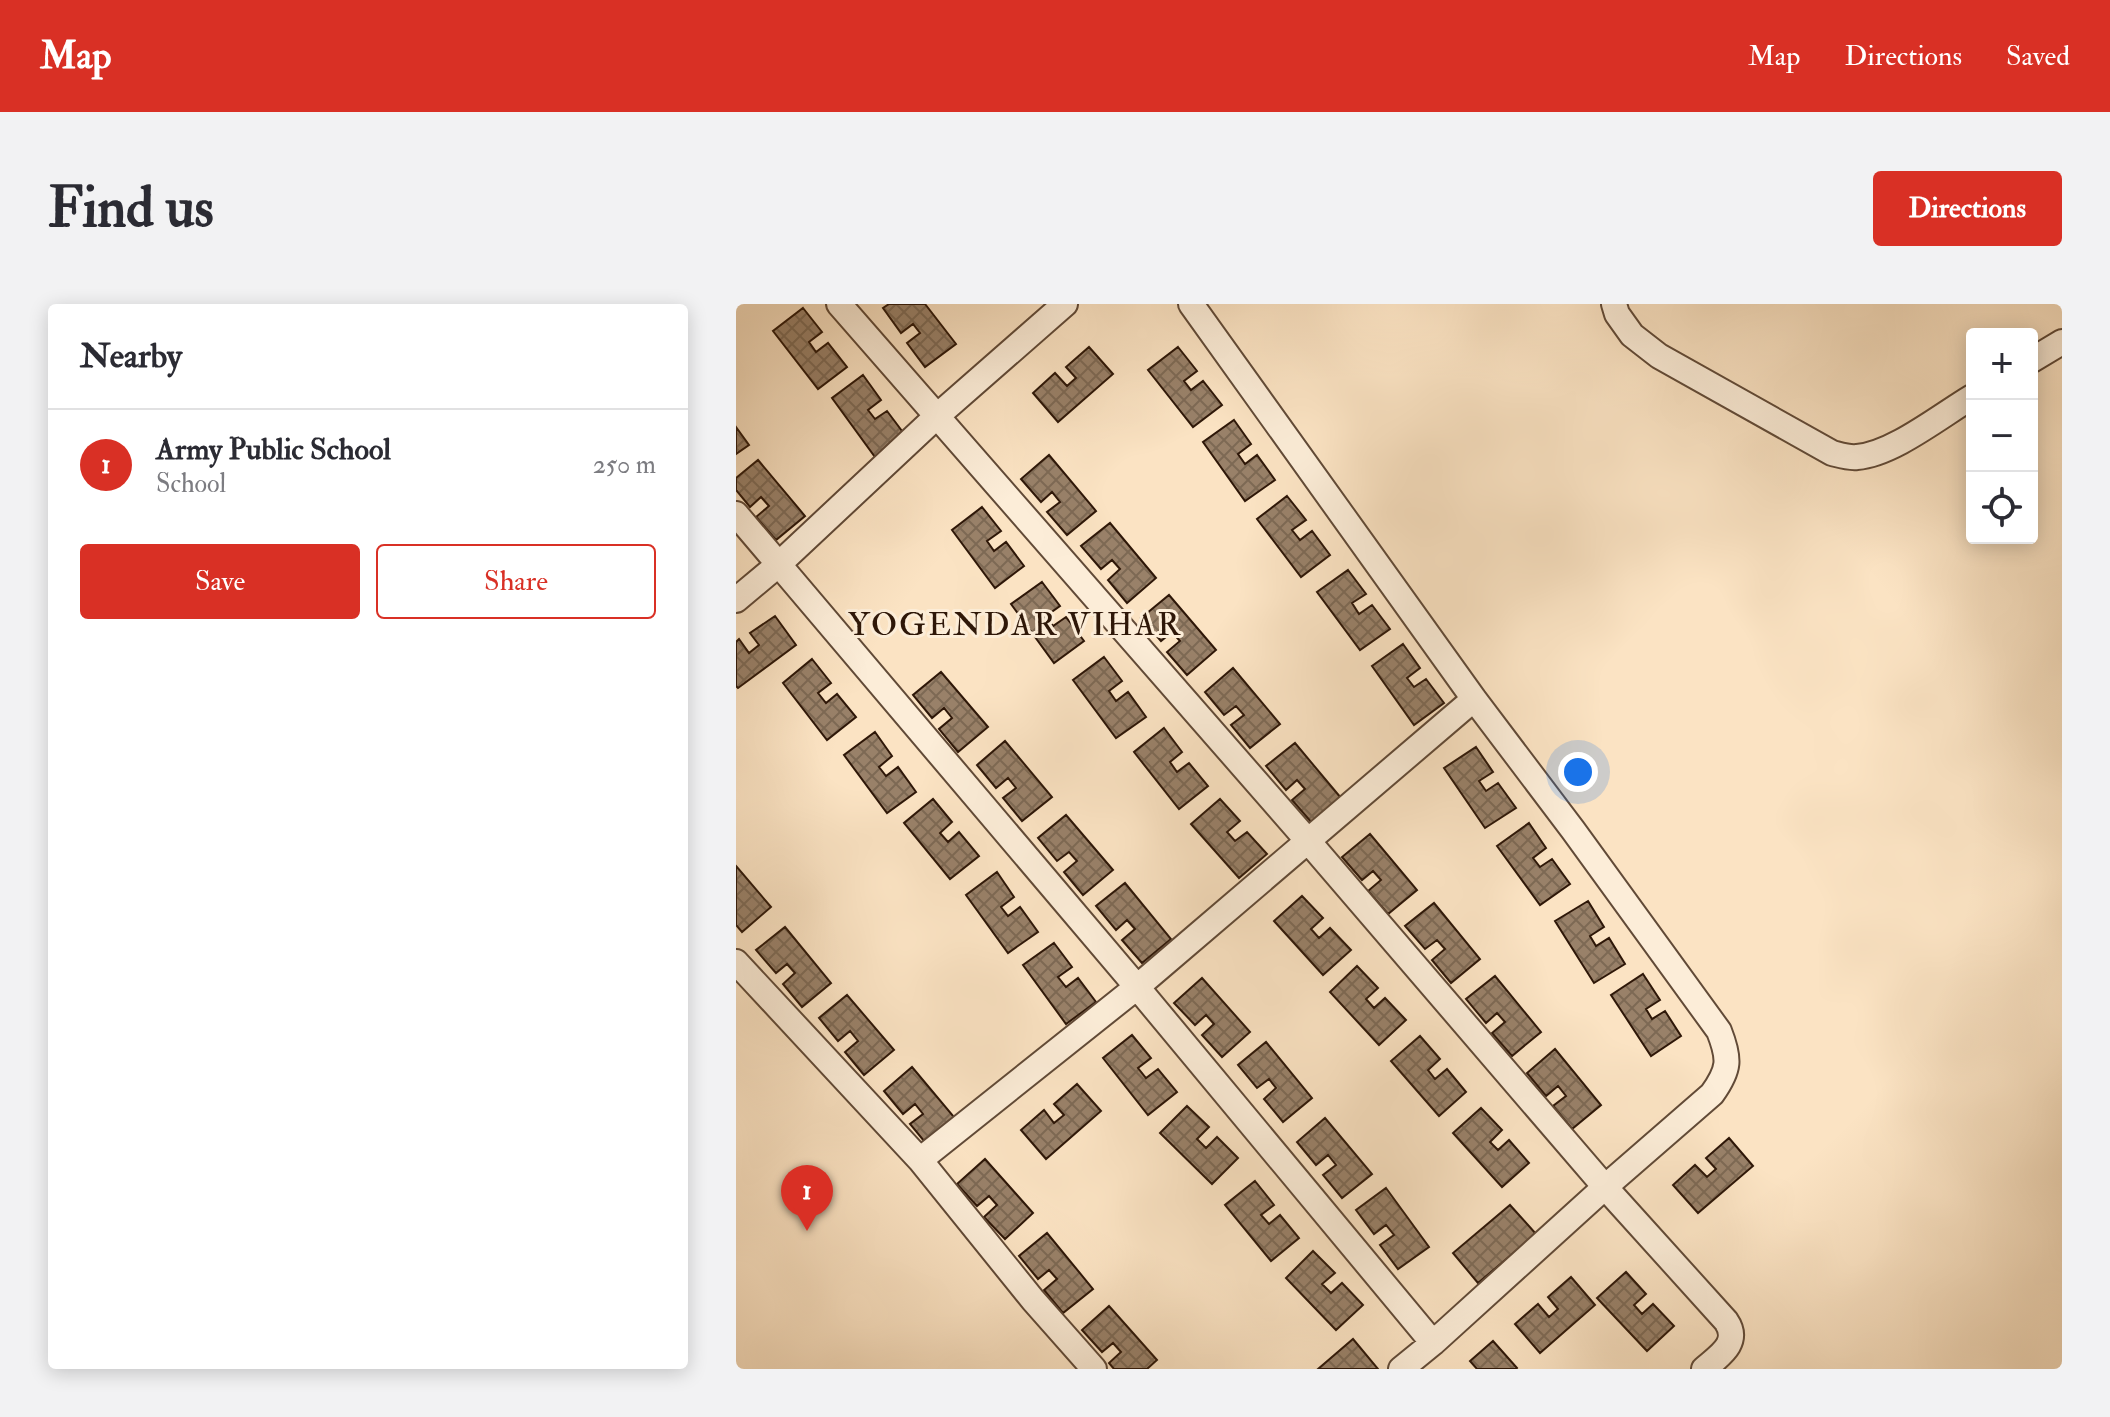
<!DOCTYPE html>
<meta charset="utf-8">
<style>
:root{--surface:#fff;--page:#f2f2f3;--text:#2b2b33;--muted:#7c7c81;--line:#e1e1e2;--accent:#d93025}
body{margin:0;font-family:"IM FELL Double Pica",serif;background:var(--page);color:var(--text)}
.controls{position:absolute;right:24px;top:24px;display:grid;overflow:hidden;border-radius:8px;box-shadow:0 4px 20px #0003}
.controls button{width:72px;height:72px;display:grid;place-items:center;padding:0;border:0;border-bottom:2px solid var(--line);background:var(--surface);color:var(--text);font:40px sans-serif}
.you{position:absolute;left:842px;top:468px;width:28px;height:28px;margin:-20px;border:6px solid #fff;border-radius:50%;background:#1a73e8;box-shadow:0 0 0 12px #1a73e833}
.badge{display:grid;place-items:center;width:52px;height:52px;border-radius:50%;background:var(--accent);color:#fff;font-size:26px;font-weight:700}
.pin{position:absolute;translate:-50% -66px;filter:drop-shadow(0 2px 4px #0008)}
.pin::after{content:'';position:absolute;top:42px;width:28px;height:24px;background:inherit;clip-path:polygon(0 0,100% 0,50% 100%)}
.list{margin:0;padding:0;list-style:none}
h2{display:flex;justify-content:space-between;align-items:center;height:104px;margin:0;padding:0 32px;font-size:34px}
h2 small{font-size:26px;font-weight:400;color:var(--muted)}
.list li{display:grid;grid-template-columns:52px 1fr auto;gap:24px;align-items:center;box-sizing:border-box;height:112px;padding:0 32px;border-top:2px solid var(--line)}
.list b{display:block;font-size:30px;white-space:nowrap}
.list p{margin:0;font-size:26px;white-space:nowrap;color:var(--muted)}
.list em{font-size:26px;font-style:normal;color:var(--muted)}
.actions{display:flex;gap:16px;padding:24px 32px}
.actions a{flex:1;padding:18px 0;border:2px solid var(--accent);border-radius:8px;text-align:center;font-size:28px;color:var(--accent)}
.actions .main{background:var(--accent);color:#fff}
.icon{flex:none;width:44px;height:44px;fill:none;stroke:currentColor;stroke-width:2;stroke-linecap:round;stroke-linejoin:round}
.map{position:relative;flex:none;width:1326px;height:1065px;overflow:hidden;border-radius:8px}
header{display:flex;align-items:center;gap:48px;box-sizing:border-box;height:112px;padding:0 40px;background:var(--accent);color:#fff}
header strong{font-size:38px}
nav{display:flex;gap:44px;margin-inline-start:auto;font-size:28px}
.intro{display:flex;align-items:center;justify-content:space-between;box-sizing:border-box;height:192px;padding:0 48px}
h1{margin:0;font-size:56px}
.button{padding:20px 36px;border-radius:8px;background:var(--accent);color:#fff;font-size:28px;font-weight:700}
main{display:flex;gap:48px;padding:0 48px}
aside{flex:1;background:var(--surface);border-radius:8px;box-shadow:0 4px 20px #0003}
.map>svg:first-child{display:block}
.building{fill:url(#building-cross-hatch);stroke:#2e1708;stroke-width:2}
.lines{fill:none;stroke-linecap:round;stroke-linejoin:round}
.minor-casing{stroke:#614a37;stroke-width:28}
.minor{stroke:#fcedd8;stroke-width:24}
.labels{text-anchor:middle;stroke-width:6;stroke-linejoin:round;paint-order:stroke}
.neighbourhood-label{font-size:32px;letter-spacing:2px;fill:#2e1708;stroke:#fcedd8}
</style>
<header>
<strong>Map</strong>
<nav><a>Map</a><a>Directions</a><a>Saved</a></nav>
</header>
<div class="intro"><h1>Find us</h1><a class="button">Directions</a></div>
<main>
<aside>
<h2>Nearby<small></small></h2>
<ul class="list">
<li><span class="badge">1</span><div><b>Army Public School</b><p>School</p></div><em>250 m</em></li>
</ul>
<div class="actions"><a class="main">Save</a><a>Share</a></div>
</aside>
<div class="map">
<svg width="1326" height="1065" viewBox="0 0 1326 1065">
<defs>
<pattern id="building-cross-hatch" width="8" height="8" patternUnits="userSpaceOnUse" patternTransform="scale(2)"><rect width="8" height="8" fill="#998169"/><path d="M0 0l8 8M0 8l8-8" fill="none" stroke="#7d6954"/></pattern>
</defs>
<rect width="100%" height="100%" fill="#fbe3c3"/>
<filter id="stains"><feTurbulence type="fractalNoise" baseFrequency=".0025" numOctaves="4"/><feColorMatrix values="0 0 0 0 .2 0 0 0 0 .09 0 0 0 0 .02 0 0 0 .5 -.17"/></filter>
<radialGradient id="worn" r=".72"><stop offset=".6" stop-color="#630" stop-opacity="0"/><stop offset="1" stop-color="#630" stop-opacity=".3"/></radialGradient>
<path class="building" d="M153,0H189L220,40L189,63L171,39L184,29L177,20L165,29L147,4Z
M67,4L86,28L73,38L80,48L92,39L111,63L82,85L37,27Z
M353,43L377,70L322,118L297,89L319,69L331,82L340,74L330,63Z
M442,43L461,67L448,77L455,86L467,77L486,101L457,123L412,66Z
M127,71L145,96L132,106L139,115L151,107L169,131L139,153L96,94Z
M498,116L515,140L502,150L509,160L521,151L539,176L509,197L467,138Z
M0,123L13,141L0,150Z
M313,151L360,207L331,231L311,208L324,198L316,188L305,198L285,175Z
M22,156L69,212L40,236L20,213L33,202L25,193L14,203L0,186V174Z
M551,192L570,216L556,226L564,236L576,227L594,251L565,273L521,215Z
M246,203L265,227L251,237L258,247L270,238L288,262L259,284L216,226Z
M374,219L420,274L391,299L372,276L384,265L376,256L365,265L345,242Z
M612,266L630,290L616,299L623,310L636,301L654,325L624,346L581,288Z
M306,278L324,302L310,312L317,322L330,313L348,337L318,359L275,300Z
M433,291L480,346L451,371L431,348L444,337L436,328L425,337L405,314Z
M39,312L60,341L2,384L0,382V338L3,335L13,349L23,341L14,329Z
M667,340L684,364L671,374L678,383L690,375L708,399L678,421L636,362Z
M368,353L386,377L373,387L380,397L392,388L410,413L380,434L337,376Z
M76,355L95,379L82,389L90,399L101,390L120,413L91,436L47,379Z
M497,364L544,420L514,444L495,421L508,411L500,402L488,411L469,388Z
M205,368L252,423L222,448L203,425L216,414L208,404L196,414L177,391Z
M428,424L446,448L434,458L441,468L453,459L472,482L443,505L398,448Z
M139,428L156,452L143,463L150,472L162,463L180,488L151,509L108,451Z
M269,437L316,493L286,517L267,494L280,484L272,474L260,484L241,461Z
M559,439L605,494L576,519L556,496L569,485L561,476L550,486L530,462Z
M740,443L757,468L743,477L750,487L762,479L780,504L749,524L708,464Z
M197,495L216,518L204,529L212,538L223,528L243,552L214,575L168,519Z
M484,495L504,517L491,528L499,537L511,528L531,550L503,574L455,520Z
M330,511L377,566L347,591L328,568L341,557L333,548L321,557L302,534Z
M793,519L810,544L797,554L804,563L816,555L834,580L804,601L761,542Z
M634,530L681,586L652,610L632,587L645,576L637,567L626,576L606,553Z
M0,562L35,603L6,628L0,621Z
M261,568L278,593L265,603L272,612L284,603L302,628L272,649L230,591Z
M389,579L435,635L406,659L386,636L399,625L391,616L380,626L360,602Z
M566,592L587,614L575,625L583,634L594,624L615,646L587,671L538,617Z
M852,597L868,623L854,632L860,642L873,634L889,660L858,679L819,617Z
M698,599L744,655L715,679L696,656L709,645L701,636L689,645L669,622Z
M49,623L95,679L66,703L47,680L59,669L51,660L40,669L20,646Z
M318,639L336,663L322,673L330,683L342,674L360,698L330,720L287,661Z
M621,662L642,684L630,695L638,704L649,694L670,716L643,741L594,688Z
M907,670L924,696L910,705L916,715L929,707L945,732L915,752L875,691Z
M759,672L805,728L776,752L756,729L769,718L761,709L750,719L730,695Z
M466,674L514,728L486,753L466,731L478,720L470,711L459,721L438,699Z
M111,691L158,746L128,771L109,748L122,737L114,727L102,737L83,714Z
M396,731L415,754L402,764L410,774L422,765L441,788L412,811L367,754Z
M684,732L704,755L692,766L699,775L711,765L730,788L703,812L655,757Z
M530,738L576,794L547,818L528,795L540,784L533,775L521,784L502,761Z
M819,745L865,801L836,825L817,802L830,792L822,782L810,792L791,769Z
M176,763L223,819L193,843L174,820L187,810L179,800L167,810L148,787Z
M341,780L365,807L310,855L285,826L308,806L318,819L328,811L318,800Z
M451,802L473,823L461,835L470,844L481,833L502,854L476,880L424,829Z
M745,804L766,826L754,838L762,846L773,836L793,859L766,883L717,829Z
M589,814L636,870L606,894L587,871L600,861L592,851L580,861L561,838Z
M993,834L1017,862L962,909L937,881L959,861L971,873L980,865L970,854Z
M249,855L297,909L269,935L248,913L261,901L253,892L241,902L221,880Z
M519,877L538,901L525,911L533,920L544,911L563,934L535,957L489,901Z
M650,884L693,943L662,965L644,941L658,931L650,921L638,930L620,906Z
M774,901L800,930L742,979L717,949Z
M311,929L357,985L327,1009L308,986L321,975L313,966L302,975L283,952Z
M577,947L599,969L586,980L595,989L606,979L627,1001L600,1026L550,974Z
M890,968L910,990L898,1001L906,1010L917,1000L938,1022L911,1047L861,994Z
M835,973L859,1001L804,1049L779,1020L802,1000L813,1013L822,1005L812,993Z
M373,1002L421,1056L411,1065H378L373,1059L385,1048L377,1039L366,1048L346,1026Z
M617,1035L642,1065H582Z
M757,1037L781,1064L780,1065H741L734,1057Z"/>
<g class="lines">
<defs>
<path id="minor" d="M103,0L572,537L869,883L990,1017C1005,1039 983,1052 968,1065
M455,0L738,395L837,526L983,727C994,755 994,765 976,790L869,883L697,1039L665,1065
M878,0L881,10L896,31L923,52L1096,149C1104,151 1113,154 1121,153C1157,150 1204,112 1236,93
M1296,56L1326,38
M0,210L401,683L697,1039
M0,296L43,260L200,113L329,0
M0,658L184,856L297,996L358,1065
M184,856L401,683L738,395"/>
</defs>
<use href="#minor" class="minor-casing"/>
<use href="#minor" class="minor"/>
</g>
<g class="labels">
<g class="neighbourhood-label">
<text x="279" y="331">YOGENDAR VIHAR</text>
</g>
</g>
<rect width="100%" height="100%" filter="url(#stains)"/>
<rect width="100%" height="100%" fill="url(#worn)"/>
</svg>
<div class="controls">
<button>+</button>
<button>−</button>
<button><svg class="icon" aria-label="locate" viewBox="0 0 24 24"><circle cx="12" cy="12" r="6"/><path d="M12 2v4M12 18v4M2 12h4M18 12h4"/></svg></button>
</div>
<div class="you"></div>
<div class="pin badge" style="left:71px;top:927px">1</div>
</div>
</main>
